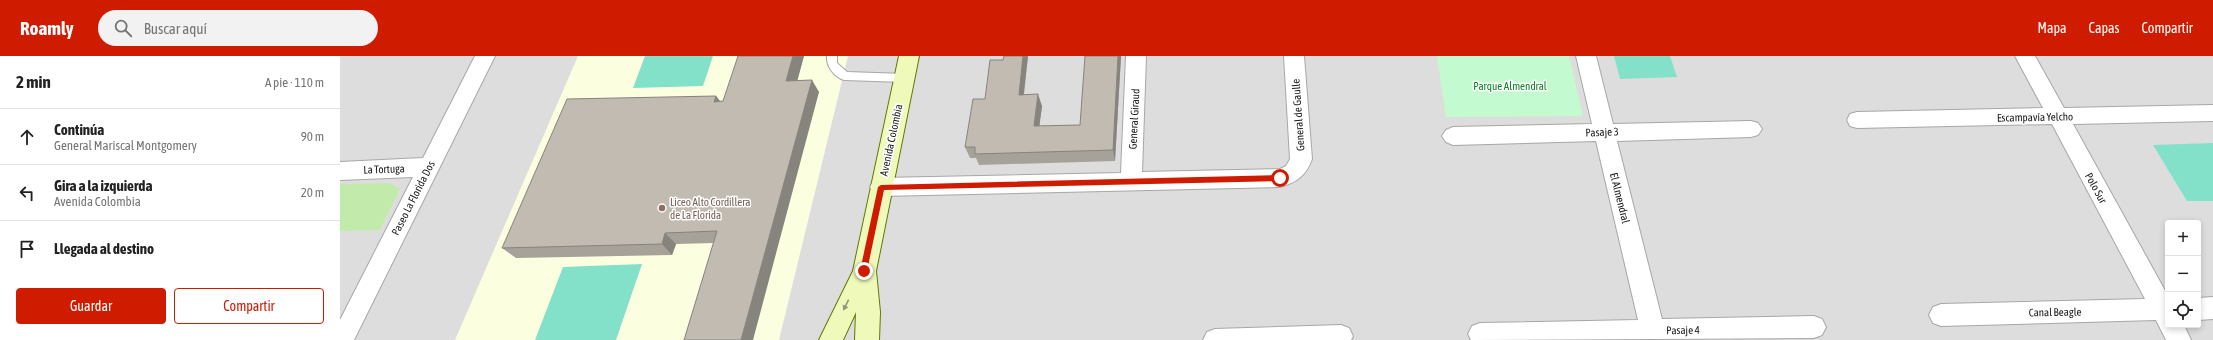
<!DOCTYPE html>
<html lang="es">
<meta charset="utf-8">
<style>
:root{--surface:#fff;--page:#f2f2f2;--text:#222;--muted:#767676;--line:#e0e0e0;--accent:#cf1c00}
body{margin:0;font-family:"Asap Condensed",sans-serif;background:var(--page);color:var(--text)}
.controls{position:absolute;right:12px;bottom:12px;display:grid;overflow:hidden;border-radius:4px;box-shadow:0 2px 6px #0003}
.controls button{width:36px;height:36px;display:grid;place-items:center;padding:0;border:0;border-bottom:1px solid var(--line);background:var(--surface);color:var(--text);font:20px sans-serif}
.stop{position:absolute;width:12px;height:12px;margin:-9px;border:3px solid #cf1c00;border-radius:50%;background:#fff}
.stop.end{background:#cf1c00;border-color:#fff;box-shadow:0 1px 4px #0008}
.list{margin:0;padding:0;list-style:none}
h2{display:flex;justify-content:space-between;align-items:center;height:52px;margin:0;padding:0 16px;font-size:17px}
h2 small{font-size:13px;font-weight:400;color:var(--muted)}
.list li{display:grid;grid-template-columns:26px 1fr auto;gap:12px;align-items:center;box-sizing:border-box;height:56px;padding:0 16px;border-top:1px solid var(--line)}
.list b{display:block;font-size:15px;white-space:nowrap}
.list p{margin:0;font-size:13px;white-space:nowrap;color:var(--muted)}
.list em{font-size:13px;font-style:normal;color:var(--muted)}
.actions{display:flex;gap:8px;padding:12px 16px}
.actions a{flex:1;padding:9px 0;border:1px solid var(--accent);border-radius:4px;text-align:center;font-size:14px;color:var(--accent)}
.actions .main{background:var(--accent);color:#fff}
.icon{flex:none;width:22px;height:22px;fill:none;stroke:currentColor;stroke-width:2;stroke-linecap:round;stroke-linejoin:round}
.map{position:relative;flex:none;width:1873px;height:284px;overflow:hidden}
header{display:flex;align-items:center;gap:24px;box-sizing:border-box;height:56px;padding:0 20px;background:var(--accent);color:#fff}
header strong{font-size:19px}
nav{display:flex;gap:22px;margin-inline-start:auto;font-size:14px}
.search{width:280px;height:36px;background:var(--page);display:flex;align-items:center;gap:10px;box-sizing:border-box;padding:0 14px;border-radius:22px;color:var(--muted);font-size:15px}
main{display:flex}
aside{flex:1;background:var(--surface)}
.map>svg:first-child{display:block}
.residential{fill:#dedddd;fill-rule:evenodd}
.education{fill:#fbffe0}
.grass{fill:#c2ebab}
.park{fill:#c3facf}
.pitch{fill:#83e0c9}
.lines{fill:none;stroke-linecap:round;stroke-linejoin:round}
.service-casing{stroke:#a7a7a7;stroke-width:2}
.minor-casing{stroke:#a7a7a7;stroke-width:2}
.secondary-casing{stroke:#5d7a03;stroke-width:2}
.service{fill:#fff;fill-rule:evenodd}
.minor{fill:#fff;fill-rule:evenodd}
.secondary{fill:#effaba;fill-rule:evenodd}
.wall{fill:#a6a199}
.shaded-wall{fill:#87837d}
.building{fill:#c1bbb2;stroke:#87837d}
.oneway{fill:#929875}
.route{fill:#cf1c00}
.education-dot{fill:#8d6e63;stroke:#fff;stroke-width:1.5}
.labels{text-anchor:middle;stroke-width:3;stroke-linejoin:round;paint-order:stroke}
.park-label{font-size:11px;fill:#0a8124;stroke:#fff}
.street-label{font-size:11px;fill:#202020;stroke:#fff}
.education-label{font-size:11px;fill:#785e54;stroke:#fff;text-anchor:start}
</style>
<header>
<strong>Roamly</strong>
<div class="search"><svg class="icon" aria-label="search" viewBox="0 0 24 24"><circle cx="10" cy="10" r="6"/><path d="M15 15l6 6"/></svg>Buscar aquí</div>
<nav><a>Mapa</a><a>Capas</a><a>Compartir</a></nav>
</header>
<main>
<aside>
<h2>2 min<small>A pie · 110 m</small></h2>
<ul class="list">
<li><svg class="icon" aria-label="ahead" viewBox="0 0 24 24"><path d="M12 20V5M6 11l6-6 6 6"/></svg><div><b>Continúa</b><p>General Mariscal Montgomery</p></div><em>90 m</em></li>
<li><svg class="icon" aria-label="left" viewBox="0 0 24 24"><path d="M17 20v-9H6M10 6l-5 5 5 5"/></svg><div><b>Gira a la izquierda</b><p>Avenida Colombia</p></div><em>20 m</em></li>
<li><svg class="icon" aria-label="arrive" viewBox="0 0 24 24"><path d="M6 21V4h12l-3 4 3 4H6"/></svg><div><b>Llegada al destino</b></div></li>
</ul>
<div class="actions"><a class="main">Guardar</a><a>Compartir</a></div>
</aside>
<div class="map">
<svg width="1873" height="284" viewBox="0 0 1873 284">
<rect width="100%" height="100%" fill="#f0eee6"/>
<path class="residential" d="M0,0H1873V284H0ZM1828,167H1858V269H1828Z"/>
<path class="education" d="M238,0H508L439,284H115Z"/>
<path class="grass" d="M50,127L60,133L40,174L0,175V128Z"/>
<path class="park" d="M1097,0H1229L1243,60L1106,61Z"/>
<path class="pitch" d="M305,0H373L363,30L293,32Z
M1274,0H1330L1337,21L1280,23Z
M1873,87V145H1847L1813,89Z
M302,208L276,284H195L223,211Z"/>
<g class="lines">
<defs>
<path id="service" d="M487,0H497V7L507,16L565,18L571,22L565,26L504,24C494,21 486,10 487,0Z"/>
<path id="minor" d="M135,0H155L14,284H0V264L73,121L0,124V106L83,102Z
M786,0H806L802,116L940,113L946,110L950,103L944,0H964L972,103C966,120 957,126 940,131L541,140L533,137L530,131L533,125L541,122L781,117Z
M1236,0H1256L1273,68L1411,65L1418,67L1422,73L1418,79L1411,81L1277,85L1322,263L1474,260L1482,263L1486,271L1482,279L1474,282L1131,284L1128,278L1132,270L1140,267L1298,264L1256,85L1113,89L1106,86L1102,80L1106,74L1113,71L1252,68Z
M1675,0H1695L1724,52L1873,49V65L1733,68L1828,240V269H1844L1851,284H1826L1816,264L1601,270L1593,267L1589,259L1593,251L1601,248L1805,243L1712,68L1517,72L1510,70L1507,64L1510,58L1517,56L1703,52Z
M1873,241V263L1858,264V242Z
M1001,269L1009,272L1013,280L1011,284H863L867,276L875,273Z"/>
<path id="secondary" d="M559,0H579L536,215L540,256L539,284H515L516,256L503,284H479L513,215Z"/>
</defs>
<use href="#service" class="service-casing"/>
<use href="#minor" class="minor-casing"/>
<use href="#secondary" class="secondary-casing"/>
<use href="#service" class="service"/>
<use href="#minor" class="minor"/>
<use href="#secondary" class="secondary"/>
</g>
<path class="wall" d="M464,0L457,24L479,36L373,187L336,188L332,199L176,202L162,192L376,40L380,45H383Z
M664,0H688L684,39L702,50L699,70L740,69L745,0H781L775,105L639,109L636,102H630L625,91L663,4Z"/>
<path class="shaded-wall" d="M453,0H464L454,37L446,25Z
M683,0H688L682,51L679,39Z
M778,0H781L775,105L773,94Z
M472,24L479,36L413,284H401Z
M698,38L702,50L698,81L694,70Z
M376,40L385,52L374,46Z
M325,177L336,188L332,199L322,188Z"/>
<path class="building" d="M398,0H453L446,25L472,24L401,284H344L377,175L325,177L322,188L162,192L227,43L376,40L374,46L383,45Z
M664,0H683L679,39L698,38L694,70L740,69L745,0H778L773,94L635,98V91H625L633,43H645L650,4H663Z"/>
<defs><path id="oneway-solid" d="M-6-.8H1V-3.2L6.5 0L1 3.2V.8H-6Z"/></defs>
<use class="oneway" href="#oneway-solid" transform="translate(506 249) rotate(116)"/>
<path class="route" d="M940,119L944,122L940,125L544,134L527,215L524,218L520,215L538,131L541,129Z"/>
<circle class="education-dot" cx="322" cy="152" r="4"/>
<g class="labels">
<g class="park-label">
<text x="1170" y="34">Parque Almendral</text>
</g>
<g class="street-label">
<text transform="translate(958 59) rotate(-94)" y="4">General de Gaulle</text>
<text transform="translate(1695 61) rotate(-1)" y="4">Escampavía Yelcho</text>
<text transform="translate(794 63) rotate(-87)" y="4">General Giraud</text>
<text transform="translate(1262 76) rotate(-2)" y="4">Pasaje 3</text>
<text transform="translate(551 84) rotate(-78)" y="4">Avenida Colombia</text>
<text transform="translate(44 113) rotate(-2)" y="4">La Tortuga</text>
<text transform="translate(1756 132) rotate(61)" y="4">Polo Sur</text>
<text transform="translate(73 142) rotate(-63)" y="4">Paseo La Florida Dos</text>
<text transform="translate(1280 142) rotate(76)" y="4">El Almendral</text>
<text transform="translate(1715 256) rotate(-1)" y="4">Canal Beagle</text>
<text transform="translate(1343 274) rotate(-1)" y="4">Pasaje 4</text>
</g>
<g class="education-label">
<text x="330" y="150">Liceo Alto Cordillera<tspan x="330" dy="13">de La Florida</tspan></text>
</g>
</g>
</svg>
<div class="controls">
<button>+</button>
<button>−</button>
<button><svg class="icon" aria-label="locate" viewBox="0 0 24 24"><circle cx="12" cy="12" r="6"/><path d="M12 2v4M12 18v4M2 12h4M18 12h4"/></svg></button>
</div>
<div class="stop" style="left:940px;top:122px"></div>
<div class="stop end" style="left:524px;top:215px"></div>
</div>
</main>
